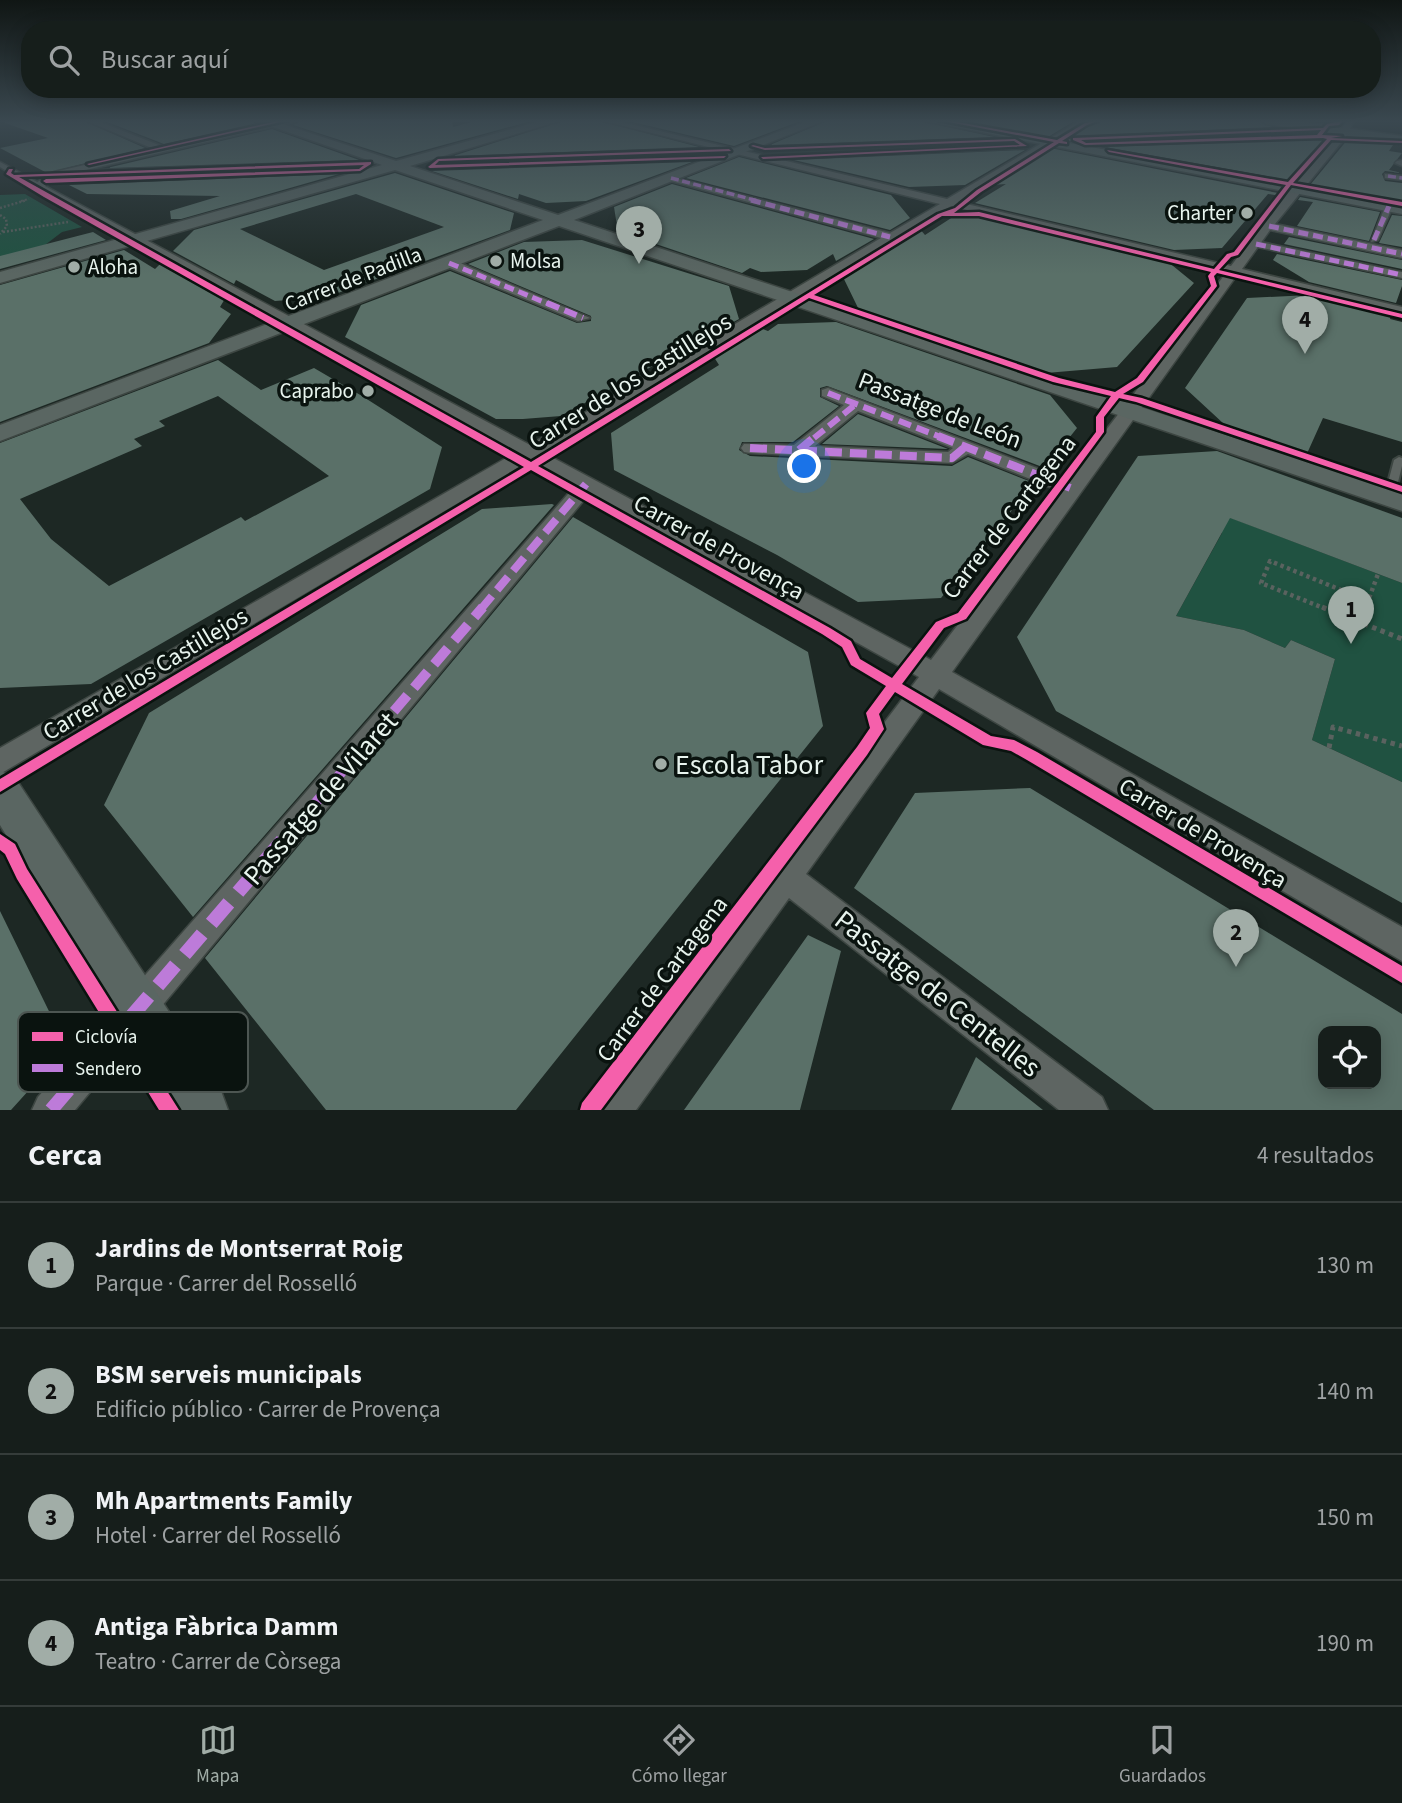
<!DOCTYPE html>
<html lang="es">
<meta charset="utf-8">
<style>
:root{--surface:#161e1b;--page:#232b28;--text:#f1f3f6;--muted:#9ea2a3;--line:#353c3a;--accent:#a1ada7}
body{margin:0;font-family:"Source Sans 3",sans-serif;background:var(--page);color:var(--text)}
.controls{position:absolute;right:21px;bottom:21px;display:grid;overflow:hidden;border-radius:14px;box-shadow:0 4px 18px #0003}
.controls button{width:63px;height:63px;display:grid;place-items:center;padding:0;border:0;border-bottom:2px solid var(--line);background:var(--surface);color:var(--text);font:35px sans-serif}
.you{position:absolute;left:805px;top:467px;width:24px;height:24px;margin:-18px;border:5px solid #fff;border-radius:50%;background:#1a73e8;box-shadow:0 0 0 10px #1a73e833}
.badge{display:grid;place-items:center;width:46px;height:46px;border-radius:50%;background:var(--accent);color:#111;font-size:23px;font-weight:700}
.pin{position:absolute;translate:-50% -58px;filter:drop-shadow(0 2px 4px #0008)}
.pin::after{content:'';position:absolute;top:37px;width:24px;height:21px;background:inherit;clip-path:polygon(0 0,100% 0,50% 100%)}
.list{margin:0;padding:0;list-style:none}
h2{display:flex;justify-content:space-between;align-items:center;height:91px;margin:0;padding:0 28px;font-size:30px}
h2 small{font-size:23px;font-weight:400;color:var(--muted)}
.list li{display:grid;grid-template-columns:46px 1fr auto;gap:21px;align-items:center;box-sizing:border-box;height:126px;padding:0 28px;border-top:2px solid var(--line)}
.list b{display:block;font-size:26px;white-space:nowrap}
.list p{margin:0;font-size:23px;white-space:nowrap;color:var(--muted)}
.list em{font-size:23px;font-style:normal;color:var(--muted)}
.icon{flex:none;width:38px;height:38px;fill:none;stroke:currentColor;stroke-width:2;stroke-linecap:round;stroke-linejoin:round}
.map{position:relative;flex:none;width:1402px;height:1110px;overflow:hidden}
.search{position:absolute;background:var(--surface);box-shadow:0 4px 18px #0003;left:21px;right:21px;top:21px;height:77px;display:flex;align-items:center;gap:18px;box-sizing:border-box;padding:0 24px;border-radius:28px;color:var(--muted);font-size:26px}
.sheet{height:595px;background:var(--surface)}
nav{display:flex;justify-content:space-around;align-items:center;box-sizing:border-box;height:98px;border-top:2px solid var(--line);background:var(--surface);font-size:19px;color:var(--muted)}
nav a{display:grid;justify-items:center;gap:4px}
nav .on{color:var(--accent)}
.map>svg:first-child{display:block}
.green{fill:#205241}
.building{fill:#5a7068;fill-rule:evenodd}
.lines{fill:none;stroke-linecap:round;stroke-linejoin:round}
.service-casing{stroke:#3d4642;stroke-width:4}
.pedestrian-casing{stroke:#3d4642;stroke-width:3}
.minor-casing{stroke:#3d4642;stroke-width:3}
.secondary-casing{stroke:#3d4642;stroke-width:3}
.path-far3{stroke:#5a625f;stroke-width:2;stroke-dasharray:2 2;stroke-linecap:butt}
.path-far2{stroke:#5a625f;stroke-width:2.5;stroke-dasharray:2 2;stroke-linecap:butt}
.path-far1{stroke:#5a625f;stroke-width:4.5;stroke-dasharray:3.5 3.5;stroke-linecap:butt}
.path{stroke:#5a625f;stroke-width:5;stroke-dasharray:4.5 4.5;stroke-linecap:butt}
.service{fill:#5e6562;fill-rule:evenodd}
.pedestrian{fill:#5e6562;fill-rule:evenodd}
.minor{fill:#5e6562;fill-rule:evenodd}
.secondary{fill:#5a6662;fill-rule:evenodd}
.quiet-far5{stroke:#bd7bd9;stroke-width:3.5;stroke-dasharray:8 3.5;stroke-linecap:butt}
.quiet-far4{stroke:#bd7bd9;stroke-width:5;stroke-dasharray:10 5;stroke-linecap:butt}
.quiet-far3{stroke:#bd7bd9;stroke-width:6;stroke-dasharray:13 6;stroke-linecap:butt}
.quiet-far2{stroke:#bd7bd9;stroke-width:8;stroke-dasharray:17 8;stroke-linecap:butt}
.quiet-far1{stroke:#bd7bd9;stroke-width:10;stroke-dasharray:21 10;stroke-linecap:butt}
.quiet{stroke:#bd7bd9;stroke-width:14;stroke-dasharray:27 14;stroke-linecap:butt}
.cycleway-casing{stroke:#0a130f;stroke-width:5}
.cycleway{fill:#f560ab;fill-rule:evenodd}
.poi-dot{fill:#a1ada7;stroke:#0a130f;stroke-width:2.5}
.labels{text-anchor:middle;stroke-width:7;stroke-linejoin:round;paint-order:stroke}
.far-poi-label{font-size:21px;fill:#e8f4ee;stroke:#0a130f;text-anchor:end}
.far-street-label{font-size:21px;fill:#e8f4ee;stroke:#0a130f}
.street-label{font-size:24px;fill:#e8f4ee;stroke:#0a130f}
.near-poi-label{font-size:28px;fill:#e8f4ee;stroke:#0a130f;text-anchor:start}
.near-street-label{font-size:28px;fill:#e8f4ee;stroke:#0a130f}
.key{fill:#0a130f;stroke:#4d5652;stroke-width:2}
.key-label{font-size:19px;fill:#e8f4ee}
</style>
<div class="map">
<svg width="1402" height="1110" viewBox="0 0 1402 1110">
<rect width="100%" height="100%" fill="#1d2824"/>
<path class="green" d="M25,194L82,227L62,232L45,245L0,257V195Z
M1202,507L1402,583V782L1312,740L1335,659L1291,640L1285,648L1244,630L1176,616L1222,533Z"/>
<path class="building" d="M5,120H82L145,148L47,173L0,148L48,138L5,123Z
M102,120H250L256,124L164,144Z
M304,120H452L453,127L479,120H535L396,158L293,125Z
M566,120H596L699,147L453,156Z
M624,120H803L734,146Z
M829,120H916L994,137L770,145Z
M957,120H1076L1048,137Z
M1093,120H1258L1272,127L1073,136L1071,141L1064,140Z
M272,129L359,160L107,168Z
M1330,139L1294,181L1105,147Z
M1348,139L1393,145L1389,151L1402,153L1389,170L1402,173L1385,171L1382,174L1385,181L1402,183V201L1310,185Z
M1050,148L1283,194L1281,196L1268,194L1222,248L1174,250L975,203L1006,184L991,185Z
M1025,150L965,185L909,187L794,160Z
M739,157L891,195L910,218L890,230L686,178Z
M692,162L586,201L546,203L519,194L518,199L432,171Z
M395,173L514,213L510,230L327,297L275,301L236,280L234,284L173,251L194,230ZM356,194L444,227L324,270L240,229Z
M339,174L181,219H171L170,211L220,196L87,194L69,185Z
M672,184L874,239L836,261L833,254L807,270L761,272L750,268L742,273L635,237H650L617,226L614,207Z
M1300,197L1380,212L1369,241L1297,226L1313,202L1298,200Z
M962,211L1167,261L1194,283L1117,367L1046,373L860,312L842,275L919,228L925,235Z
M1392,215L1402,216V247L1379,243Z
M93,232L106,240L0,269V256Z
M1289,237L1402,260V269L1284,244Z
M582,240L729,286L739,319L561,416L523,419H496L345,337L361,305L450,271L577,323L591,321V316L468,264L524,242Z
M124,250L155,269L162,262L226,297L220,307L231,314L209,343L0,422V285Z
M1277,254L1402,280V286L1396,303L1309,282L1273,260Z
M1310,295L1391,315L1390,319L1402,322V442L1323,418L1305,458L1237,436L1185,388L1247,298Z
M836,322L1050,395L1077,428L1045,468L827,386L820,388V397L839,406L793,442H742L739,450L750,456L952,466L968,457L1034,483L941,598L858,602L777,555L614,470L611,433L719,365L712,354L757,327L768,331L778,324Z
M218,360L261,390L314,368L362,396L442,447L430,489L91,684L0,688V443ZM218,396L329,476L245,521L241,517L109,586L51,539L20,499L142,446L134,439L165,426L159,421Z
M858,414L948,449L822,444Z
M1217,451L1402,518V583L1230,518L1176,616L1244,630L1285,648L1291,640L1335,659L1312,740L1402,782V903L1056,711L1017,637L1138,456Z
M552,504L554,505L193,917L104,805L149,713L482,509Z
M573,517L808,652L823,726L516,1110H326L205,958Z
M1030,788L1402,1014V1110H1154L854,888L915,793ZM1323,1031H1376V1084H1323Z
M0,911L67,1048L11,1110H0Z
M808,935L841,951L800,1110H684Z
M976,1057L1043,1110H951Z"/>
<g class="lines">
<defs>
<path id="service" d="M1319,128L1321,130L1081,140L1086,143L1342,135L1344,136L1085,145L1073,139Z
M1017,139L1027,145V147L763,159L761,157L1020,145L1014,141L765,150L751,146L753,145L765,148Z
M729,149L731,151L439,161L435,165L724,156L722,158L430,168L428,167L438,159Z
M369,162L371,164L360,171L46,183L43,181L46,179L359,169L364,165L56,174L58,172Z
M1399,457L1402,458V466L1394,498L1389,501L1386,500L1384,498L1394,460Z"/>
<path id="pedestrian" d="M0,162L41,184L42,186L35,188L0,167Z
M1385,174L1402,176V180L1385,178Z
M1386,204L1393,206L1378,240L1371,242Z
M1256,241L1402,272V278L1253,246L1252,244Z"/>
<path id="minor" d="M84,120H95L164,147L286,120H301L60,176L45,186L530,445L881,238L667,180V176L890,233L940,204L599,120H613L947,199L1081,120H1091L958,202L1231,266L1281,200L1341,131L1346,120H1354L1348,134L1275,224L1402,250V258L1270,230L1242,269L1402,307V315L1237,275L952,672L1402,927V961L939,689L806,874L1102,1097L1108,1110H1059L789,898L636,1110H594L600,1097L919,677L589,494L75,1110H32L38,1097L575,486L529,461L0,774V748L515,453L34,188V184L54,172L154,149ZM951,206L1226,273L1068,480L828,388L822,390V396L844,405L794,445L744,444L741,448L744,452L750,453L952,463L968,454L1060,491L931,660L544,453ZM858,411L953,448L948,452L815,446Z
M1402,160V166L1395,163L1397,161Z
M445,260H453L590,318L578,321L445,266Z"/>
<path id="secondary" d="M253,120H270L396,161L544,120H563L410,166L558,215L810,120H826L574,220L1402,493V511L559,226L0,441V425L543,220L395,170L0,283V272L382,165Z
M919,120H943L1402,204V214Z
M1260,120H1289L1402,136V144L1266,124Z
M0,771L14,776L221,1091L228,1110H172L0,825Z"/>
</defs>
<use href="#service" class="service-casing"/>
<use href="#pedestrian" class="pedestrian-casing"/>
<use href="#minor" class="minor-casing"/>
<use href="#secondary" class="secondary-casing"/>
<path class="path-far3" d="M21,201L29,199"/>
<path class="path-far2" d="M0,208L27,200
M0,215L6,219L7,226L0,234
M3,232L68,222"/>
<path class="path-far1" d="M1326,609L1261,583L1270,561L1368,601L1378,574"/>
<path class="path" d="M1322,607L1402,639
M1329,748L1333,727L1402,746"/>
<use href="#service" class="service"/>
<use href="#pedestrian" class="pedestrian"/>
<use href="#minor" class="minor"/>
<use href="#secondary" class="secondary"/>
<path class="quiet-far5" d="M1388,176L1402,178
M671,178L758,201"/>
<path class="quiet-far4" d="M751,200L890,237
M1269,226L1402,254
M1374,240L1389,206
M1256,244L1402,275
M449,263L551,305"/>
<path class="quiet-far3" d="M547,303L583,318
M828,393L943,438
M814,438L856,404"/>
<path class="quiet-far2" d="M938,436L1073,489
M750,448L952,458L965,447
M799,450L816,436
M481,609L586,484"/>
<path class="quiet-far1" d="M293,829L483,607"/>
<path class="quiet" d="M51,1110L294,827"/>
<defs>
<path id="cycleway" d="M282,120H289L89,165L87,164Z
M938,120H946L1057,140L1085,123L1100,120L1087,125L1062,141L1067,142V144L1059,143L981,192L954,213L979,212L1214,269L1227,254L1234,252L1286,185L1109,152L1107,150L1288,182L1327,139L1323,138L1085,145L1073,140V138L1323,128L1327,124L1344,120L1339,125L1329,126L1322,135L1342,136L1331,138L1402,141V143L1331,140L1293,183L1402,202V206L1291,185L1238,255L1231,257L1219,270L1402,314V318L1217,273L1214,276L1217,286L1143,382L1123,394L1142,398L1402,486V492L1136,402L1119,398L1104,417V432L966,619L944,628L902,684L991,736L1014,740L1037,752L1402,966V983L1027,760L1011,751L983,745L895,692L879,714L884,729L867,755L601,1110H580L582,1103L857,747L870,728L866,713L886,686L851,665L842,647L822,634L531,470L0,792V779L524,467L44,197L6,174L9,169H13L11,173L14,175L371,162V164L360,171L46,183L43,181L46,179L359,169L364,165L19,177L531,462L938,214L955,208L977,190L1054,142ZM1321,130L1317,135L1086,143L1081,140ZM942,216H979L1211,272L1208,276L1211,286L1137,378L1115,392L1059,378L814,295ZM809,298L1053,382L1111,396L1096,417V432L958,613L936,622L892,678L860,659L851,641L830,628L538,466Z
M1015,139L1027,146L763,159L761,157L1020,145L1014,141L765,150L751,146L753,145L765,148Z
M729,149L731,151L439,161L435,165L726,156L724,158L430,168L428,167L438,159Z
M0,834L15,844L27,869L179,1110H159L17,879L5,854L0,850Z"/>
</defs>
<use href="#cycleway" class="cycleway-casing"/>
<use href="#cycleway" class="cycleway"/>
</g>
<linearGradient id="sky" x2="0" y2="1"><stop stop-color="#101614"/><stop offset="0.44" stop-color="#3a4850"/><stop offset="1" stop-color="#3a4850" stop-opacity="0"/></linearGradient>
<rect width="1402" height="275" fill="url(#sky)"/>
<g class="poi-dot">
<circle cx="1247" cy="213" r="7"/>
<circle cx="496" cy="261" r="7"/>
<circle cx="74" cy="267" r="7"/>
<circle cx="368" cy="391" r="7"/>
<circle cx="661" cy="764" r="7"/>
</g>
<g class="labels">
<g class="far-poi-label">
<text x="1233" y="220">Charter</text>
<text x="510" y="268" text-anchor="start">Molsa</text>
<text x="88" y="274" text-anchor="start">Aloha</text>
<text x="354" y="398">Caprabo</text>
</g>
<g class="far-street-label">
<text transform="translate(353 279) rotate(-21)" y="7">Carrer de Padilla</text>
</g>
<g class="street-label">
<text transform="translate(630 381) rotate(-32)" y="8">Carrer de los Castillejos</text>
<text transform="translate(940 410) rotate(21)" y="8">Passatge de León</text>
<text transform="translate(1009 517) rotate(-52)" y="8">Carrer de Cartagena</text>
<text transform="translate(719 547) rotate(29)" y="8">Carrer de Provença</text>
<text transform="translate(145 674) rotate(-31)" y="8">Carrer de los Castillejos</text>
<text transform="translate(1203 833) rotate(31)" y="8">Carrer de Provença</text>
<text transform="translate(662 979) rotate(-53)" y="8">Carrer de Cartagena</text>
</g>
<g class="near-poi-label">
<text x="675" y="774">Escola Tabor</text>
</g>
<g class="near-street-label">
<text transform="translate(320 798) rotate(-49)" y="10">Passatge de Vilaret</text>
<text transform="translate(938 993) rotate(38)" y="10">Passatge de Centelles</text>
</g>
</g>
<rect x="18" y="1012" width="230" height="80" rx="10" class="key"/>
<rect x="32" y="1032" width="31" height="9" fill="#f560ab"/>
<rect x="32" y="1064" width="31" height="8" fill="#bd7bd9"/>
<g class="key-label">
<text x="75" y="1043">Ciclovía</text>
<text x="75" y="1075">Sendero</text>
</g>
</svg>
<div class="controls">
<button><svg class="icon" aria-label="locate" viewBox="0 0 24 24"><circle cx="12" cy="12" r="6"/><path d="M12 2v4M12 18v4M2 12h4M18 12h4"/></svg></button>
</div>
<div class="you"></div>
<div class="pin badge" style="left:1351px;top:644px">1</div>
<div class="pin badge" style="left:1236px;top:967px">2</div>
<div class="pin badge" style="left:639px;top:264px">3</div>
<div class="pin badge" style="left:1305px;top:354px">4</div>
<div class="search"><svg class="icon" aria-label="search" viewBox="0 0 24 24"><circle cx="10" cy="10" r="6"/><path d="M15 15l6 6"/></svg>Buscar aquí</div>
</div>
<section class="sheet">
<h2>Cerca<small>4 resultados</small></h2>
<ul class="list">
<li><span class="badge">1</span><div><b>Jardins de Montserrat Roig</b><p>Parque · Carrer del Rosselló</p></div><em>130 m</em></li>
<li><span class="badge">2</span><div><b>BSM serveis municipals</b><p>Edificio público · Carrer de Provença</p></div><em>140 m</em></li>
<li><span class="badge">3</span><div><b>Mh Apartments Family</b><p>Hotel · Carrer del Rosselló</p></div><em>150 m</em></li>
<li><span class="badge">4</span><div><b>Antiga Fàbrica Damm</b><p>Teatro · Carrer de Còrsega</p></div><em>190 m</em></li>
</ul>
</section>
<nav>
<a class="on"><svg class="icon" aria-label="map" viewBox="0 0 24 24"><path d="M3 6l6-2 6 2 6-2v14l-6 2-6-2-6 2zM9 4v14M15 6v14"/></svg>Mapa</a>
<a><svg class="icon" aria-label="directions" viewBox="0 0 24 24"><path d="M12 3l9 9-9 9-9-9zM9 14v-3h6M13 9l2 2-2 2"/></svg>Cómo llegar</a>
<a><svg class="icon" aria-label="saved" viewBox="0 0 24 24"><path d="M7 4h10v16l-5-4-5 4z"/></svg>Guardados</a>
</nav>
